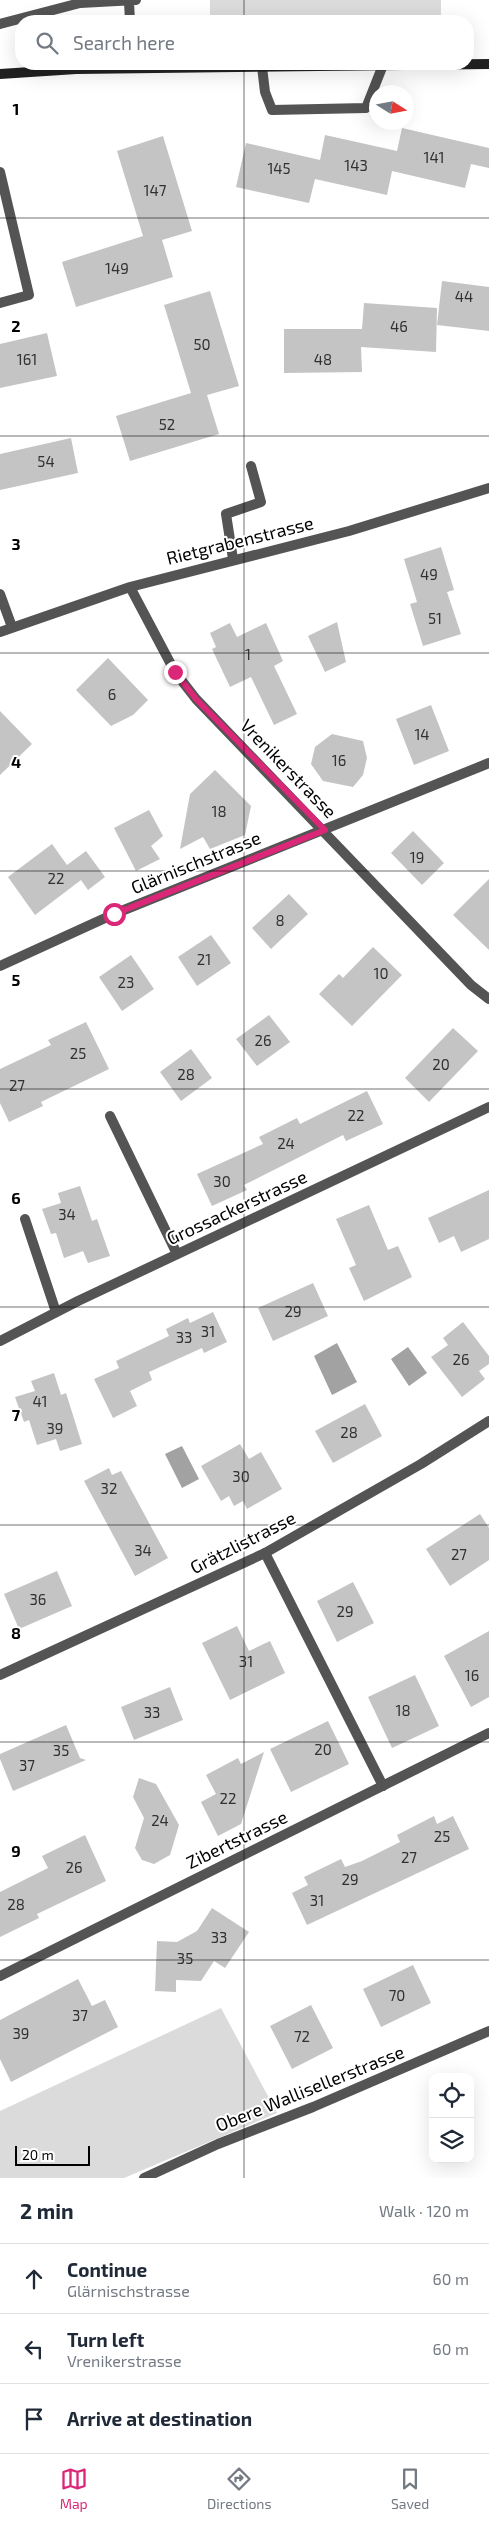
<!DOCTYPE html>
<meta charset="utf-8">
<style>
:root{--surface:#fff;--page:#f6f6f7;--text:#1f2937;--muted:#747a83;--line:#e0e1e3;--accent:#db2777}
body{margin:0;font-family:"Exo 2",sans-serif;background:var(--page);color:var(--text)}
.controls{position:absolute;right:15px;bottom:15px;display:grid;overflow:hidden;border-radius:10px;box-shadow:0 5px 20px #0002}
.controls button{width:45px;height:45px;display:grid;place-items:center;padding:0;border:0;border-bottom:1px solid var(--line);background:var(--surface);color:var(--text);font:25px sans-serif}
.compass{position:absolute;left:369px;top:85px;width:45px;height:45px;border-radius:50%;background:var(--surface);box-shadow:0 5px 20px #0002;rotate:101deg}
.scale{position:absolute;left:15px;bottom:12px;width:75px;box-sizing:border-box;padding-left:5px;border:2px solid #000;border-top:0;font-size:14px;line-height:18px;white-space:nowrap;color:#000;-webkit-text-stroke:4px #fff;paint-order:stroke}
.stop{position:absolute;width:15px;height:15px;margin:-11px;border:4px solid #db2777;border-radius:50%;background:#fff}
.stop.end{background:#db2777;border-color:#fff;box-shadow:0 1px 5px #0008}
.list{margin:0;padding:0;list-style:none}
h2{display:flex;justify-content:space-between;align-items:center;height:65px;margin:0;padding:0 20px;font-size:21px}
h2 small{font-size:16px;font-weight:400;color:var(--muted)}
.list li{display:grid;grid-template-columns:32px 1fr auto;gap:15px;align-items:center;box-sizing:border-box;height:70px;padding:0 20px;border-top:1px solid var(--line)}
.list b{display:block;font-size:19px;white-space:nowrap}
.list p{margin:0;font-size:16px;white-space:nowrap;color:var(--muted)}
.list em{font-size:16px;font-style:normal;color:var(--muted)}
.icon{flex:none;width:28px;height:28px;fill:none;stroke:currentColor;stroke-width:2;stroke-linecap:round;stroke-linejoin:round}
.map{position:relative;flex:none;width:489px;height:2178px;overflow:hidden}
.search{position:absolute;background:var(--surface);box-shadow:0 5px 20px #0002;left:15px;right:15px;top:15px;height:55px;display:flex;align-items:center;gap:12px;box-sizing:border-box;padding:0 18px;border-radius:20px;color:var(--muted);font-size:19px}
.sheet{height:275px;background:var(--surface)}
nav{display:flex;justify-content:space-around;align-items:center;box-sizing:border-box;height:70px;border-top:1px solid var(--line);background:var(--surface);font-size:14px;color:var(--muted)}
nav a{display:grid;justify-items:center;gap:2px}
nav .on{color:var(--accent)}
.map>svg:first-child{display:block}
.green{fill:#dbdbdb}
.water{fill:#a2a2a2}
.building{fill:#c4c4c4}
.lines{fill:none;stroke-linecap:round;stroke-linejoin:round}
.lane{stroke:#545454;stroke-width:10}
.street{stroke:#545454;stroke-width:10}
.secondary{stroke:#212121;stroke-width:10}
.route{stroke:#db2777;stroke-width:6}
.grid{fill:none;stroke:#000;stroke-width:1;stroke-opacity:0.55}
.labels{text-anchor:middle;stroke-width:4;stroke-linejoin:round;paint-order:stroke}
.number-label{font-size:15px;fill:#313131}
.street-label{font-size:18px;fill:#000;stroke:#fff}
.grid-label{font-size:16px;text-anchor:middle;font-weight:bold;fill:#000;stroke:#fff;stroke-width:4;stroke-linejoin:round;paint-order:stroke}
</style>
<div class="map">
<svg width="489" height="2178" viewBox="0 0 489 2178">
<rect width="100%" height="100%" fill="#fff"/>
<path class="green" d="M210,0H441V21H210Z
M221,2008L277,2113L124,2178H0V2111Z"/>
<path class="water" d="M337,1343L357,1382L332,1395L314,1356Z
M408,1347L427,1373L409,1386L391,1359Z
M182,1446L199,1479L182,1488L165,1454Z"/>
<path class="building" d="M402,128L489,148V168L471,164L465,188L392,171L387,195L315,179L309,203L236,187L246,143L320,160L325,135L397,151Z
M163,136L192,231L162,240L173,277L76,307L62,262L143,236L117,151Z
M442,281L489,287V331L437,325Z
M210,291L239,386L207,395L219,434L130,461L116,416L191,393L164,305Z
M364,303L437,308L436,352L361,347L362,372L284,373V329H362Z
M47,333L57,376L0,388V344Z
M71,438L78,473L0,490V454Z
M441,547L454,590L447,592L461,634L423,646L410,604L417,602L404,559Z
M337,622L346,662L325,672L308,636Z
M230,623L237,637L266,623L283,661L274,666L297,714L274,725L251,677L230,687L212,649L216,647L210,633Z
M108,658L148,700L133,715L111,726L76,690Z
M431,705L449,751L414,765L396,719Z
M0,711L32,744L0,775Z
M332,734L363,741L367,758L363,775L353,787L323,781L311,764L315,747Z
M215,770L251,806L245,835L210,849L203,837L180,849L190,794Z
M149,810L163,836L151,846L160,859L136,871L114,828Z
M413,831L444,863L422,885L391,853Z
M52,844L67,865L86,851L105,877L88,890L81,880L35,915L8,877Z
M489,879V950L453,915Z
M289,894L308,914L271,949L252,928Z
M211,935L231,963L197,986L178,957Z
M373,947L402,975L352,1026L319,994L339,974L343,978Z
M131,955L154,989L122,1011L99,977Z
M269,1015L290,1042L257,1066L236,1039Z
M86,1022L109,1069L41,1102L43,1106L9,1122L0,1103V1069L51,1045L48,1040Z
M453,1028L478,1051L429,1102L405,1078Z
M191,1049L212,1078L181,1101L160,1072Z
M367,1091L383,1124L346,1141L343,1135L244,1185L247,1190L212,1206L197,1174L263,1144L259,1137L297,1118L300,1124Z
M80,1186L92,1221L97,1219L110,1256L88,1263L83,1251L64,1258L56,1233L51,1234L42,1209L61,1203L58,1193Z
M489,1190V1239L461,1252L454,1236L439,1243L428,1218Z
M369,1205L388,1250L398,1246L412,1277L364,1301L349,1268L356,1265L336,1219Z
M313,1283L328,1316L273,1341L258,1308Z
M213,1312L227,1342L204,1353L202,1348L149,1372L152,1380L130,1391L137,1406L113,1418L94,1379L119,1368L116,1361L169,1336L166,1329L188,1318L190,1323Z
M463,1322L489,1356V1364L479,1371L485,1379L462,1397L431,1357L448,1345L443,1338Z
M54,1373L61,1395L66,1393L82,1444L60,1451L56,1439L37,1445L29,1420L24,1422L15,1397L35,1391L31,1381Z
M365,1404L382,1436L333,1463L315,1431Z
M240,1444L249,1459L261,1452L282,1489L247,1509L243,1501L234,1506L229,1496L221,1501L201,1466Z
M109,1468L112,1475L121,1471L168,1558L135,1576L84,1481Z
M480,1514L489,1528V1560L450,1586L426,1549Z
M57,1571L72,1606L19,1629L4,1594Z
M353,1582L374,1623L337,1642L317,1601Z
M237,1626L249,1651L270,1641L285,1673L230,1700L202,1643Z
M489,1631V1697L471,1707L444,1656Z
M415,1675L439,1726L392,1748L368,1697Z
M170,1687L183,1720L134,1740L121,1707Z
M328,1721L349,1764L291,1792L270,1749Z
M66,1725L80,1758L86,1760L13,1791L0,1759V1754Z
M264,1752L241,1824L218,1836L201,1802L216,1794L206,1775L238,1758L241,1764Z
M139,1778L156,1784L179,1825L170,1855L154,1864L142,1860L135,1848L144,1818L133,1797Z
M434,1816L437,1824L453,1816L469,1849L307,1925L292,1893L308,1885L304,1877L341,1859L345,1867L362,1861L400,1842L397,1835Z
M85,1835L106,1881L37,1914L39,1918L0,1937V1892L48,1868L42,1856Z
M212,1908L249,1932L225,1968L214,1961L201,1981L176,1980V1992L155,1991L157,1941L177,1942L197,1931Z
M413,1965L431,2003L381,2027L363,1989Z
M78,1979L92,2006L105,2000L118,2027L11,2082L0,2059V2020Z
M311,2005L333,2048L292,2069L270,2026Z"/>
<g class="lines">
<path class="lane" d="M129,2L130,21
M0,24L80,3L136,0
M262,67L265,92L272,110L366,108L383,65
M0,172L29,295L0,303
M233,559L226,514L261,502L251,466
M0,594L12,627
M110,1116L177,1254
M25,1219L56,1312
M265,1553L383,1786"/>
<path class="street" d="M130,587L175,672L196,699L471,985L489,999
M0,632L130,587L349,531L489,488
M0,966L114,914L489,763
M0,1341L78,1301L489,1107
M0,1675L265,1553L421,1464L489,1421
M0,1976L489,1733
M144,2178L218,2144L313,2107L489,2031"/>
<path class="secondary" d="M0,74L76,69L489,64"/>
</g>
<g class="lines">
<path class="route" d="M114,914L325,830L196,699L175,672"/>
</g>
<path class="grid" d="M244,0V21M244,64V2178M0,218H489M0,436H489M0,653H489M0,871H489M0,1089H489M0,1307H489M0,1525H489M0,1742H489M0,1960H489"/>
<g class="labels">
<g class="number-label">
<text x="434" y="163">141</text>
<text x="356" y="171">143</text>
<text x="279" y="174">145</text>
<text x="155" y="196">147</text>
<text x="117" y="274">149</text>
<text x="464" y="302">44</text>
<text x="399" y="332">46</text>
<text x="202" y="350">50</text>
<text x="27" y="365">161</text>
<text x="323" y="365">48</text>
<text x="167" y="430">52</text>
<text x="46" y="467">54</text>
<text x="429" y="580">49</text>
<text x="435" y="624">51</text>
<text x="248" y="660">1</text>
<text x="112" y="700">6</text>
<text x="422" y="740">14</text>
<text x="339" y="766">16</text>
<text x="219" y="817">18</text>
<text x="417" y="863">19</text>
<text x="56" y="884">22</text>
<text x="280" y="926">8</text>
<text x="204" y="965">21</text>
<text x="381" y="979">10</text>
<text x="126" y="988">23</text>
<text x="263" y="1046">26</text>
<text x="78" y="1059">25</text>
<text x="441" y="1070">20</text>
<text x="186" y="1080">28</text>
<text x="17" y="1091">27</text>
<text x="356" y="1121">22</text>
<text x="286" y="1149">24</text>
<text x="222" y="1187">30</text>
<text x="67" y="1220">34</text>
<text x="293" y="1317">29</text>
<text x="208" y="1337">31</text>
<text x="184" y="1343">33</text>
<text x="461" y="1365">26</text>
<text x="40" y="1407">41</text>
<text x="55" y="1434">39</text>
<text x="349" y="1438">28</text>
<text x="241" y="1482">30</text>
<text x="109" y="1494">32</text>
<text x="143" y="1556">34</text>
<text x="459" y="1560">27</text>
<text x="38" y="1605">36</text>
<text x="345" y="1617">29</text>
<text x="246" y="1667">31</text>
<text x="472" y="1681">16</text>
<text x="403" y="1716">18</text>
<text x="152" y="1718">33</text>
<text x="323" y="1755">20</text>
<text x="61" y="1756">35</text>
<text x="27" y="1771">37</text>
<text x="228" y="1804">22</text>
<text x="160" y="1826">24</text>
<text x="442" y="1842">25</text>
<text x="409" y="1863">27</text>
<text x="74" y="1873">26</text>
<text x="350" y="1885">29</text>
<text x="317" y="1906">31</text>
<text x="16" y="1910">28</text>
<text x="219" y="1943">33</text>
<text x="185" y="1964">35</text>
<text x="397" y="2001">70</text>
<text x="80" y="2021">37</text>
<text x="21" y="2039">39</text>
<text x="302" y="2042">72</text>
</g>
<g class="street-label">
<text transform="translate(240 541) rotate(-14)" y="6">Rietgrabenstrasse</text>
<text transform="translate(288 769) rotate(46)" y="6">Vrenikerstrasse</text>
<text transform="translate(196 863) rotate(-22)" y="6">Glärnischstrasse</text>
<text transform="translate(237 1208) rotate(-25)" y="6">Grossackerstrasse</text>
<text transform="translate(243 1543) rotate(-27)" y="6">Grätzlistrasse</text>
<text transform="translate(237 1840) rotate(-26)" y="6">Zibertstrasse</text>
<text transform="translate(310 2089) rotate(-22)" y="6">Obere Wallisellerstrasse</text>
</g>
</g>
<g class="grid-label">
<text x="16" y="115">1</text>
<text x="16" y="332">2</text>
<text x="16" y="550">3</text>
<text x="16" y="768">4</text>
<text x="16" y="986">5</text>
<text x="16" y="1204">6</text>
<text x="16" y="1421">7</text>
<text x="16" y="1639">8</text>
<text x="16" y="1857">9</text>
</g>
</svg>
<div class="controls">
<button><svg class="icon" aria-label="locate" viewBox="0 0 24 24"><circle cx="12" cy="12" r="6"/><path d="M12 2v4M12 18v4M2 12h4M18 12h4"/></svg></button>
<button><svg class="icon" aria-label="layers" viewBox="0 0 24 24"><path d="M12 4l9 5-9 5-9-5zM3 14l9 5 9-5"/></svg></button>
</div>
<svg class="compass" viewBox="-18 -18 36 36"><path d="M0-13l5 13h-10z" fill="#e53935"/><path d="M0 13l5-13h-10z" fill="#747a83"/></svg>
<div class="scale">20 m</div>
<div class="stop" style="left:114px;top:914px"></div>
<div class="stop end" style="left:175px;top:672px"></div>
<div class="search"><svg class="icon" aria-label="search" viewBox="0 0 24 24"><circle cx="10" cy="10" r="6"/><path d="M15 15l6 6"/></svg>Search here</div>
</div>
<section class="sheet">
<h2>2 min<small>Walk · 120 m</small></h2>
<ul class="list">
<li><svg class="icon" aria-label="ahead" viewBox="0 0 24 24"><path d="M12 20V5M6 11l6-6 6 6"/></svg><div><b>Continue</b><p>Glärnischstrasse</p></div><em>60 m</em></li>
<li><svg class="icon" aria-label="left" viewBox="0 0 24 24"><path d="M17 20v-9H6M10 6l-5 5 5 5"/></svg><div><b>Turn left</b><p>Vrenikerstrasse</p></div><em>60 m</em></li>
<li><svg class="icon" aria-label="arrive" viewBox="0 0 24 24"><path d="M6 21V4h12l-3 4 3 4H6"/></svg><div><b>Arrive at destination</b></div></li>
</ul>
</section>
<nav>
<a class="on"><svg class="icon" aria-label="map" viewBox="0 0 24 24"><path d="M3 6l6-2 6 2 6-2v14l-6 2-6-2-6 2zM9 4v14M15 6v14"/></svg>Map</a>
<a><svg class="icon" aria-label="directions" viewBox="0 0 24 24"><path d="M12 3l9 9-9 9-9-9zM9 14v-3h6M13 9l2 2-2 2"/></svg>Directions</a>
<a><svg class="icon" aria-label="saved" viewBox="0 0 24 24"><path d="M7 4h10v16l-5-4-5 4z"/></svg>Saved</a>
</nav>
